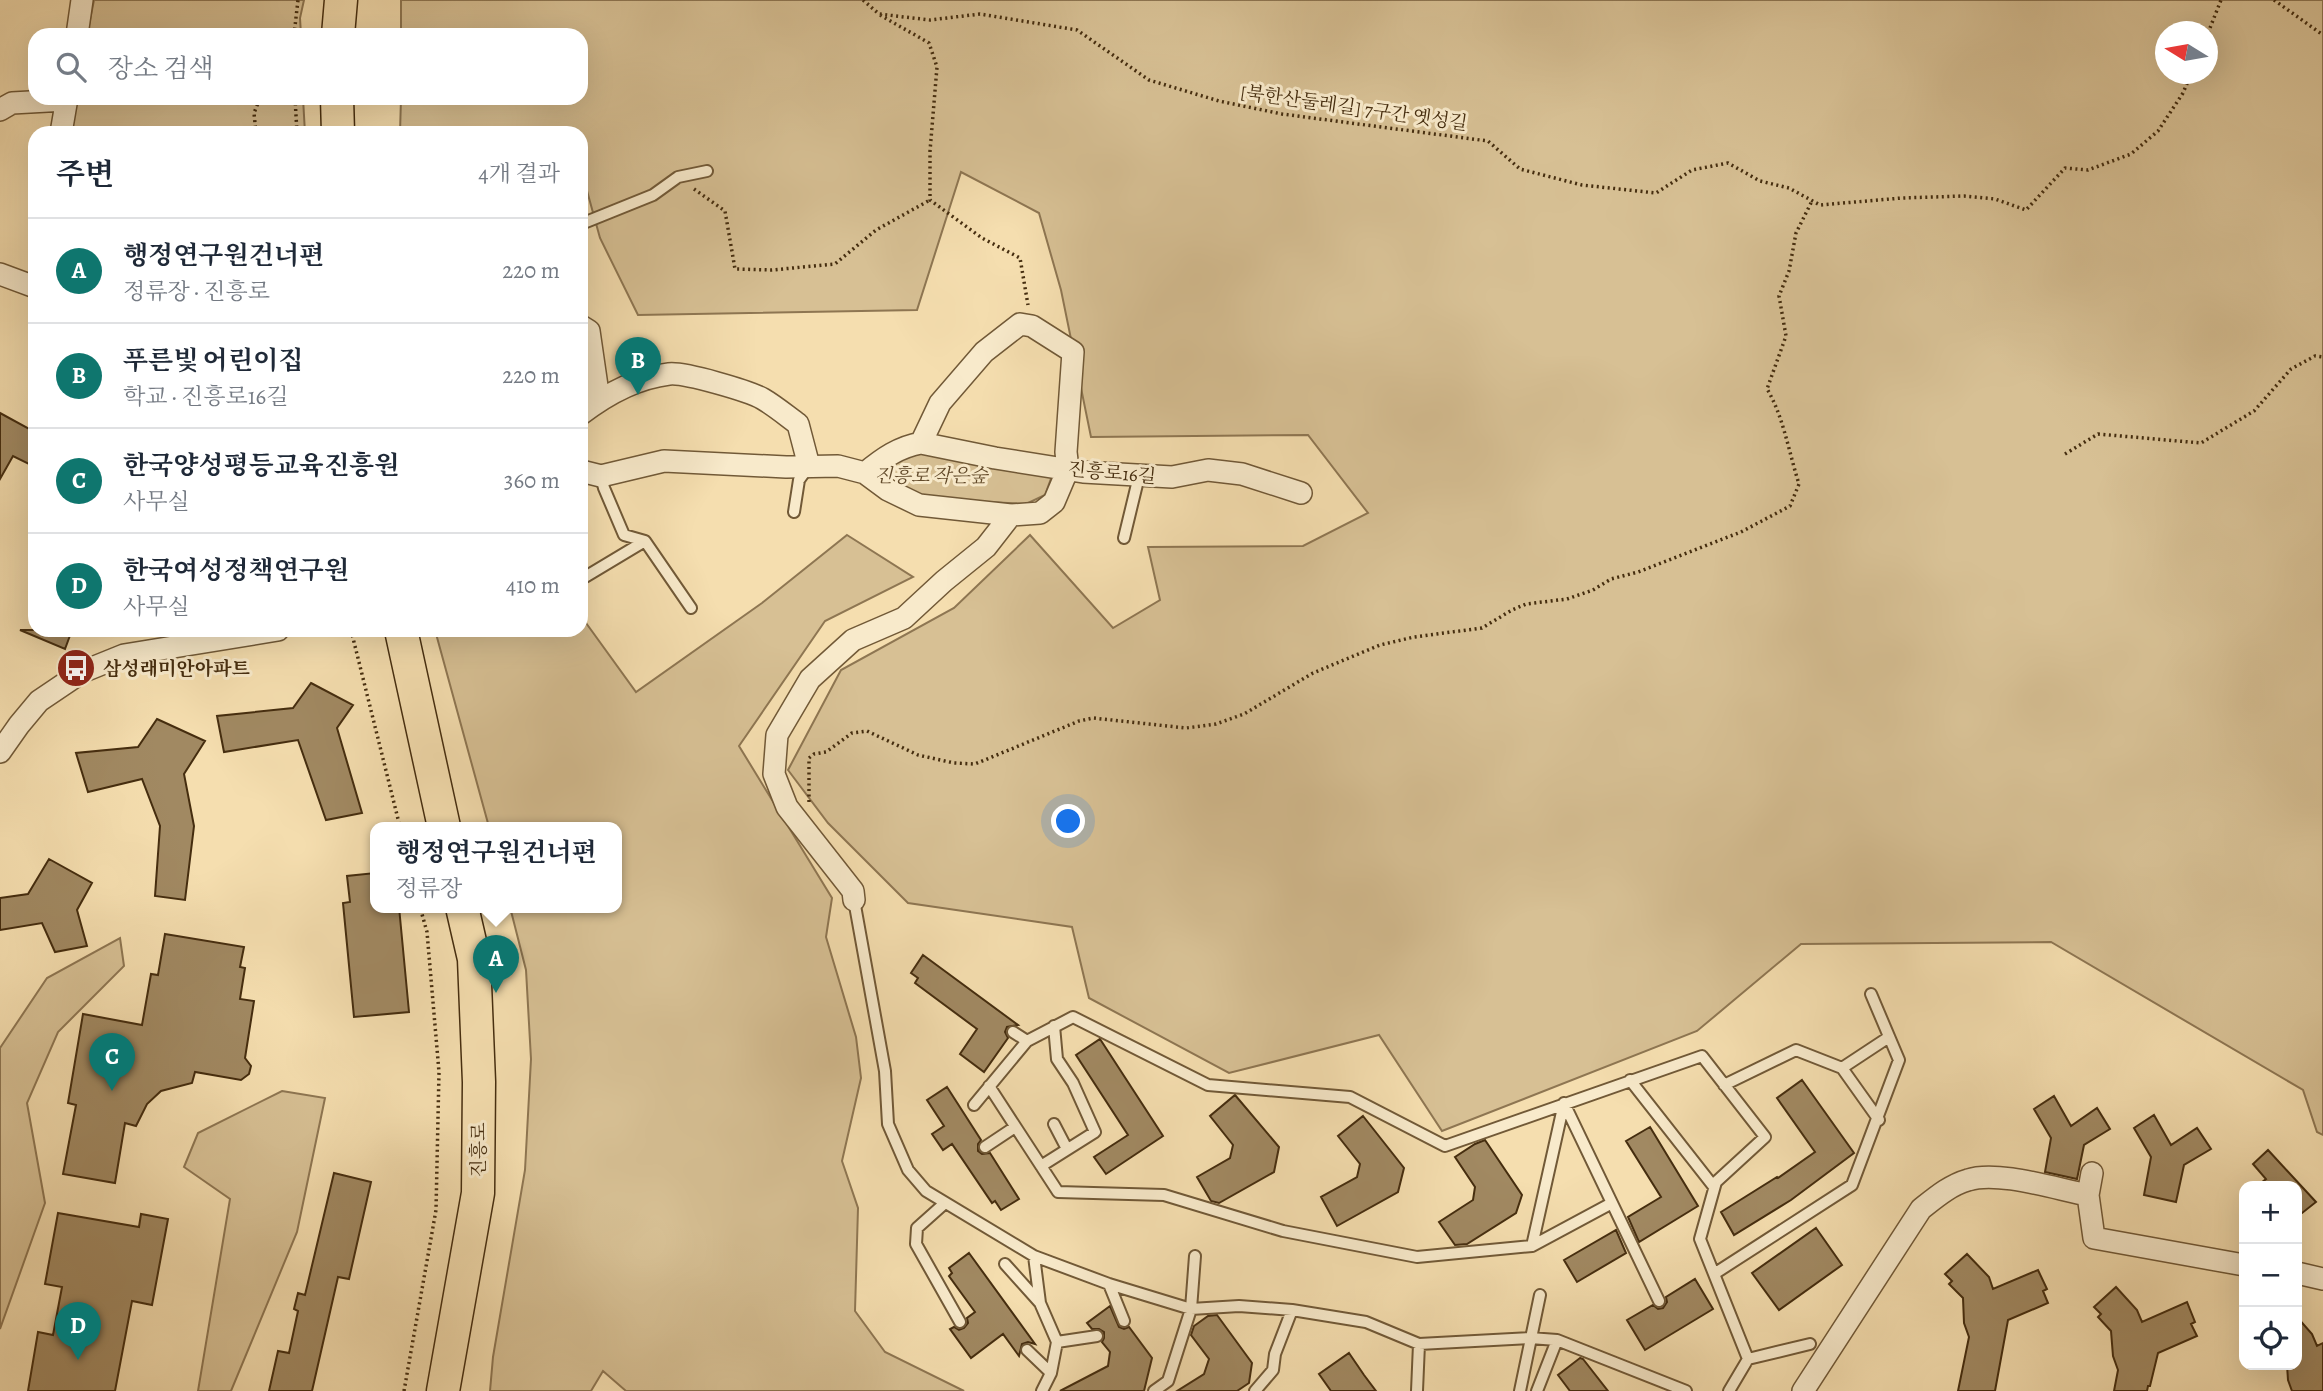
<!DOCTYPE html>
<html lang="ko">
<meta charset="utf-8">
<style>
:root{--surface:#fff;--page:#f2f2f3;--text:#1f2937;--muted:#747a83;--line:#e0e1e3;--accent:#0f766e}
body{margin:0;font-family:Alegreya,"Noto Serif KR",serif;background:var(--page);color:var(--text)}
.controls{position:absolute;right:21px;bottom:21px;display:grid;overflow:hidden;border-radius:14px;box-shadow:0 7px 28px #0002}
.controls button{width:63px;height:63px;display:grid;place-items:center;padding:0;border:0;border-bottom:2px solid var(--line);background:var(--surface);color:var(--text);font:35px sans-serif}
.compass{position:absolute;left:2155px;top:21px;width:63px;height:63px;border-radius:50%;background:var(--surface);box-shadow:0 7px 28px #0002;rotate:281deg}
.you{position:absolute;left:1069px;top:822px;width:24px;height:24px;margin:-18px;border:5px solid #fff;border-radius:50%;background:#1a73e8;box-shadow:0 0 0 10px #1a73e833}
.badge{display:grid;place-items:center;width:46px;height:46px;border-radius:50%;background:var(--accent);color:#fff;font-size:23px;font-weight:700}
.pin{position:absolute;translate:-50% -58px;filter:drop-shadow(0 2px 4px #0008)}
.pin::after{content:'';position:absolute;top:37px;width:24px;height:21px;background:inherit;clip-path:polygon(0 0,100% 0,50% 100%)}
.popup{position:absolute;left:370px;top:822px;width:252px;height:91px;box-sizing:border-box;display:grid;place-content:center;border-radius:14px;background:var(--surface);filter:drop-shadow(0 2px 5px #0005);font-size:23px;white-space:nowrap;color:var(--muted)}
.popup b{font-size:26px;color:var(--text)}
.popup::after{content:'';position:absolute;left:50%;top:100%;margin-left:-14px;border:14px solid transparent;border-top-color:var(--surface)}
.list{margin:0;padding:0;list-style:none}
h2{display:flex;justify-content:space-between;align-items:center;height:91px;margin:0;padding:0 28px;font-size:30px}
h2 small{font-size:23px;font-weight:400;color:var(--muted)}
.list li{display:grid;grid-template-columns:46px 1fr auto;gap:21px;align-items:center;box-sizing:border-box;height:105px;padding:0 28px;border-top:2px solid var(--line)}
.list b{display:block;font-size:26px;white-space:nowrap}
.list p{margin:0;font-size:23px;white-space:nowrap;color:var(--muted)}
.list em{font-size:23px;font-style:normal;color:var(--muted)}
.icon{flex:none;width:38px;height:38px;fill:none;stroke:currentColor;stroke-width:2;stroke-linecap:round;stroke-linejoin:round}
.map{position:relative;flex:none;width:2323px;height:1391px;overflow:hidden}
.search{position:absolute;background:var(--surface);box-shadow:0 7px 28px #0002;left:28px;top:28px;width:560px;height:77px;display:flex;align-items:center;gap:18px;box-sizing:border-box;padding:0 24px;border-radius:21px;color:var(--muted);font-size:26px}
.panel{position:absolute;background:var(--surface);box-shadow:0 7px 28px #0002;left:28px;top:126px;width:560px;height:511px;border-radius:21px}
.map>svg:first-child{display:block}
.green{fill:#d7c094;stroke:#8e7652;stroke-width:2;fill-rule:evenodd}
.building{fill:#a18962;stroke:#452d0f;stroke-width:2}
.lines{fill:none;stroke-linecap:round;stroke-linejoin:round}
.service-casing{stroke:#715937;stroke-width:14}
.minor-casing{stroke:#715937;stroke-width:24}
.primary-casing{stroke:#452d0f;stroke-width:35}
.path{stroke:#452d0f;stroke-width:3.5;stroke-dasharray:2 3.5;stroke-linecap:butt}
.service{stroke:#f8eacb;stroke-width:10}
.minor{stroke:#f8eacb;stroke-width:21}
.primary{stroke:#f5deaf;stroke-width:32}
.labels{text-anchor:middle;stroke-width:6;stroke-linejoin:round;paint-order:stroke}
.street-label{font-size:19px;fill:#452d0f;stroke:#f8eacb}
.park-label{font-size:19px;font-style:italic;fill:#624a2a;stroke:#f8eacb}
.poi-label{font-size:19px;font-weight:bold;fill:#452d0f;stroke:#f8eacb;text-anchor:start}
</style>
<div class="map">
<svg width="2323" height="1391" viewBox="0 0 2323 1391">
<rect width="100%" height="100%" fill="#f5deaf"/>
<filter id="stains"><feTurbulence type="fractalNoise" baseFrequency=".00286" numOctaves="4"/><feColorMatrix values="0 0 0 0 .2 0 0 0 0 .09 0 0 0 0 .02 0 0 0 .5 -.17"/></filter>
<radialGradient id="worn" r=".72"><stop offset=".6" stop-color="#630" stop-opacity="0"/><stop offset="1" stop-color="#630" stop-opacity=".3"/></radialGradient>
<path class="green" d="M94,0H304L300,18L301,35H87Z
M401,0H2323V1135L2317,1132L2303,1090L2051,942L1801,944L1697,1031L1442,1131L1379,1035L1229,1073L1089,998L1072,927L908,903L828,823L788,770L841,670L954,608L1030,535L1113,628L1160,600L1148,547L1303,546L1368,513L1308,435L1091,437L1061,290L1039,213L961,172L917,310L638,315L600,238L581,169V133H400L401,98H581V35H401ZM2166,32H2208V74H2166Z
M76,98H303L305,133H70Z
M922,448L1053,473L1045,495L1026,504L910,498L878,476L891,458Z
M847,535L913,577L825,621L739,746L832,898L826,937L856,1037L861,1078L842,1161L858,1208L855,1311L885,1352L964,1391H626L603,1371L591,1391H490L493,1357L525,1170L531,1059L526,970L510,907H617V827H489L435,630H581V616L636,692L762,603Z
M120,938L124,966L58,1032L27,1103L45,1203L0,1329V1048L47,978Z
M282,1091L325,1098L297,1232L231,1391H198L230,1199L184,1167L198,1133Z"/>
<path class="building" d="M0,413L35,432V467L13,456L0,479Z
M20,630H72L65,649Z
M311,683L353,705L337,728L362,813L326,820L298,740L224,752L217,716L293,708Z
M157,719L205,741L184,774L194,826L185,900L155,896L160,826L142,779L88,792L76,753L138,747Z
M49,859L92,883L77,910L87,946L55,952L42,923L0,930V898L28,894Z
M375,873V907H399L409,1012L354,1017L343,903L350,902L347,876Z
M165,934L244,947L240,967L245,968L240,999L254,1001L245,1058L251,1066L249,1074L241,1080L195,1072L192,1083L161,1091L147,1104L136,1126L125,1123L115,1183L63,1174L76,1105L68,1103L83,1014L142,1025L151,974L158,975Z
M923,955L1018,1025L1007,1027L1005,1032L1008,1038L984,1072L960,1054L977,1029L915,983L918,978L911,973Z
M1100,1039L1163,1136L1106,1174L1094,1157L1128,1135L1076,1055Z
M1802,1080L1854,1153L1791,1200L1734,1235L1721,1212L1777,1177L1778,1178L1815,1152L1777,1098Z
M947,1087L981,1140L978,1144V1151L982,1154L990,1153L1019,1199L1001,1210L995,1201L992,1203L952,1144L943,1150L932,1134L944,1126L927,1100Z
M1235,1095L1279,1147L1274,1172L1219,1203L1211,1201L1197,1177L1230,1158L1233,1145L1210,1116Z
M2054,1096L2071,1126L2097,1108L2110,1129L2084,1145L2077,1179L2045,1172L2051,1138L2034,1109Z
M2154,1115L2171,1145L2197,1128L2211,1149L2184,1165L2176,1202L2144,1195L2151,1157L2134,1128Z
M1363,1116L1404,1168L1398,1192L1337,1226L1321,1197L1357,1177L1360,1164L1338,1136Z
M1650,1127L1698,1206L1639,1242L1628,1217L1661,1197L1626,1141Z
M1485,1140L1522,1195L1516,1213L1467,1244L1455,1245L1439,1222L1473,1200L1475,1187L1455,1157L1475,1144Z
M2268,1150L2316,1202L2297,1217V1186H2257L2266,1179L2253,1164Z
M334,1173L371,1182L349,1279L338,1277L312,1391H269L278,1351L289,1353L298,1311L294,1309L298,1293L305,1295Z
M58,1213L139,1227L141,1214L168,1219L152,1305L132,1301L115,1391H28L38,1332L53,1335L62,1287L45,1284Z
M1816,1228L1842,1265L1779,1310L1752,1273Z
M1616,1230L1626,1253L1577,1282L1564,1260Z
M969,1253L1035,1344L1028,1342L1022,1344L1019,1356L1003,1334L971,1358L950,1329L954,1327L959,1330L964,1328L968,1323L967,1318L975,1312L949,1276L952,1273L949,1268Z
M1967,1254L1989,1277L1993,1289L2038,1270L2047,1289L2043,1291L2048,1303L2008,1320L1995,1391H1958L1969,1337L1964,1323L1963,1298L1949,1284L1952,1281L1945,1274Z
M1695,1279L1713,1309L1645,1350L1627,1320L1653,1305L1658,1309L1663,1308L1667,1302L1666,1297Z
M2116,1287L2137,1310L2142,1322L2187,1302L2195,1322L2191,1324L2197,1336L2158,1353L2150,1386H2148L2147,1391H2114L2118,1370L2113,1356L2111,1331L2098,1317L2101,1314L2094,1307Z
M1110,1306L1119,1327L1124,1329L1129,1327L1152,1358L1144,1391H1060L1108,1366L1110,1352L1102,1342L1104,1338V1332L1099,1329H1092L1087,1323Z
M1217,1315L1252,1363L1249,1383L1237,1391H1177L1204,1374L1209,1359L1191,1335L1194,1326L1208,1316Z
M2297,1317L2312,1334L2317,1346L2323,1343V1391H2292L2288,1380L2287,1365H2297Z
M1349,1353L1364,1375L1376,1391H1331L1319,1374Z
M1580,1358L1583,1359L1608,1391H1570L1558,1375Z"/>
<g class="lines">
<defs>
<path id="service" d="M581,224L653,195L678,177L707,171
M601,476L604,488L624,535L645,541L691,608
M794,512L799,480L809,466
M1124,538L1139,476
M585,577L645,541
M854,900L885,1071L888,1124L908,1170L926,1191L1034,1256L1109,1284L1191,1309L1239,1306L1292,1310L1366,1322L1419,1344L1530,1338L1557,1340L1686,1391
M1013,1032L1027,1041
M1842,1068L1889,1037
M1630,1080L1714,1187
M1724,1085L1796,1050L1842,1068L1879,1120
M989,1086L1058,1192L1164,1195L1283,1231L1417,1257L1532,1246L1612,1203
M1564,1103L1659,1301
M974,1105L1027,1041L1073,1017L1208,1085L1350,1097L1445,1146L1702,1056L1765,1137L1716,1182L1700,1239L1748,1359
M1054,1124L1067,1149
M985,1147L1015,1127
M1041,1166L1095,1132L1073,1083L1057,1059L1054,1026
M945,1203L917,1228L916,1244L960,1322
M1532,1246L1564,1103
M1034,1256L1040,1303L1057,1342L1051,1373L1042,1391
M1005,1264L1040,1303
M1714,1274L1852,1185L1899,1060L1871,994
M1109,1284L1124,1321
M1057,1342L1097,1336
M1027,1350L1051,1373
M1154,1391L1168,1381L1191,1309L1195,1256
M1255,1391L1273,1370L1275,1354L1292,1310
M1417,1391L1419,1344
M1520,1391L1540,1295
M1537,1391L1557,1340
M1729,1391L1748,1359L1810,1344"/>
<path id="minor" d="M77,35L82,0
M0,110L12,103L66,100
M61,133L67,98
M0,274L35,287
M581,326L589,331L599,400
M581,414C607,394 636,378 669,374C684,372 749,391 763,399C775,406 787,416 798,424L809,466
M921,443L995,458L1083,472L1172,477L1208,470L1242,474L1301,493
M581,471L601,476L664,461L786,467L838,466L865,473L888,490L919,505L1011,515L1040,513L1054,502L1068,469L1066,452L1073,352L1032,326L1020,324L984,352L940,403L921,443C899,447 883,458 865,473
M0,752L19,725L39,701L82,672L124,655L278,630
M854,900L853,891L787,807L774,774L777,735L810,679L853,640L904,618L944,581L986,547L1011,515
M2088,1195L2092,1173
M2297,1273L2323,1279
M1803,1391L1921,1209C1935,1198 1950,1185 1968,1180C1997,1170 2056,1189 2088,1195L2094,1238L2244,1265"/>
<path id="primary" d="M338,35L341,0
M337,98L338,133
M401,630L444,827
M443,1391L478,1193L479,1082L474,959L462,907"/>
</defs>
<use href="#service" class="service-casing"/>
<use href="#minor" class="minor-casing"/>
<use href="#primary" class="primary-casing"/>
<path class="path" d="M863,0L879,14L930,20L980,14L1077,30L1149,80L1219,101L1282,114L1488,141L1520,169L1582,185L1656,193L1692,170L1728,163L1760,181L1789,188L1820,205L1902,198L1964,196L1995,199L2026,210L2065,168L2088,170L2131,154L2158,131L2183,93L2191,74
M2274,0L2323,35
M880,15L929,43L937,67L930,151V200L982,238L1020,258L1028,305
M2208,33L2221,0
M294,35L298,0
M295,98L297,133
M256,133L254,113L260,98
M694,189L725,211L735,269L772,270L835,264L876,230L930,200
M2065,454L2098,434L2201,443L2254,411L2291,369L2315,356L2323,357
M351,630L400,827
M809,802V758L814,754L826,752L852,733L867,731L918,755L954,763L975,764L1079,721L1093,718L1186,728L1216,724L1244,714L1313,673L1380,645L1414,637L1482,628L1512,610L1526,604L1567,599L1593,590L1611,579L1638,572L1741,532L1790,506L1799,484C1789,453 1783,415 1767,389L1786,336L1779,296L1789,271L1796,233L1812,201
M404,1391L436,1210L439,1072L427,932L420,907"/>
<use href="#service" class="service"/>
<use href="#minor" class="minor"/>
<use href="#primary" class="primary"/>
</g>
<defs>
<symbol id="bus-disc" viewBox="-11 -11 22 22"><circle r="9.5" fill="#8f2418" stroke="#f8eacb"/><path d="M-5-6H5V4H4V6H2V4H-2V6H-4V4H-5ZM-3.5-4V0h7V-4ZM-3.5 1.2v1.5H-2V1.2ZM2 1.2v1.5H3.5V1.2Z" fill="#fff"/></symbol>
</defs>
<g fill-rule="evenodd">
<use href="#bus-disc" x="54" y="646" width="44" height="44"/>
</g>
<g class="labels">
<g class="street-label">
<text transform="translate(1354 107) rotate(8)" y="7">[북한산둘레길] 7구간 옛성길</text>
<text transform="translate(1112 472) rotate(5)" y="7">진흥로16길</text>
<text transform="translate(478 1150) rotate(-90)" y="7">진흥로</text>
</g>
<g class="park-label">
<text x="931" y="482">진흥로 작은숲</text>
</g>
<g class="poi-label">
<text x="103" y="675">삼성래미안아파트</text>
</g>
</g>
<rect width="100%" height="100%" filter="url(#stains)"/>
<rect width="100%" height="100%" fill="url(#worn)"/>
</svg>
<div class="controls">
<button>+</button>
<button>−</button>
<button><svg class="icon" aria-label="locate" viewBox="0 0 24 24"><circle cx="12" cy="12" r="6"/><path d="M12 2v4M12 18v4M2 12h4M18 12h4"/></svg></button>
</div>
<svg class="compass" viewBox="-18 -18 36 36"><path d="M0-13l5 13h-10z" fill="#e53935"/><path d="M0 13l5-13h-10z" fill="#747a83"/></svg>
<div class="you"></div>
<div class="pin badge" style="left:496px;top:993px">A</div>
<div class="popup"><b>행정연구원건너편</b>정류장</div>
<div class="pin badge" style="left:638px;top:395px">B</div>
<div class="pin badge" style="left:112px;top:1091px">C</div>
<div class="pin badge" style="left:78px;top:1360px">D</div>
<div class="search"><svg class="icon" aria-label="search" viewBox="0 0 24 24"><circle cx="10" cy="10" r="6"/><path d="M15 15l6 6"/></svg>장소 검색</div>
<section class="panel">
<h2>주변<small>4개 결과</small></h2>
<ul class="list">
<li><span class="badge">A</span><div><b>행정연구원건너편</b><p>정류장 · 진흥로</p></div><em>220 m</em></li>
<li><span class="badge">B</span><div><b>푸른빛 어린이집</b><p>학교 · 진흥로16길</p></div><em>220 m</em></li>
<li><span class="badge">C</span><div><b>한국양성평등교육진흥원</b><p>사무실</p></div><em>360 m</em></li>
<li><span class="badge">D</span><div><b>한국여성정책연구원</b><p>사무실</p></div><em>410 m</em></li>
</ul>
</section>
</div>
